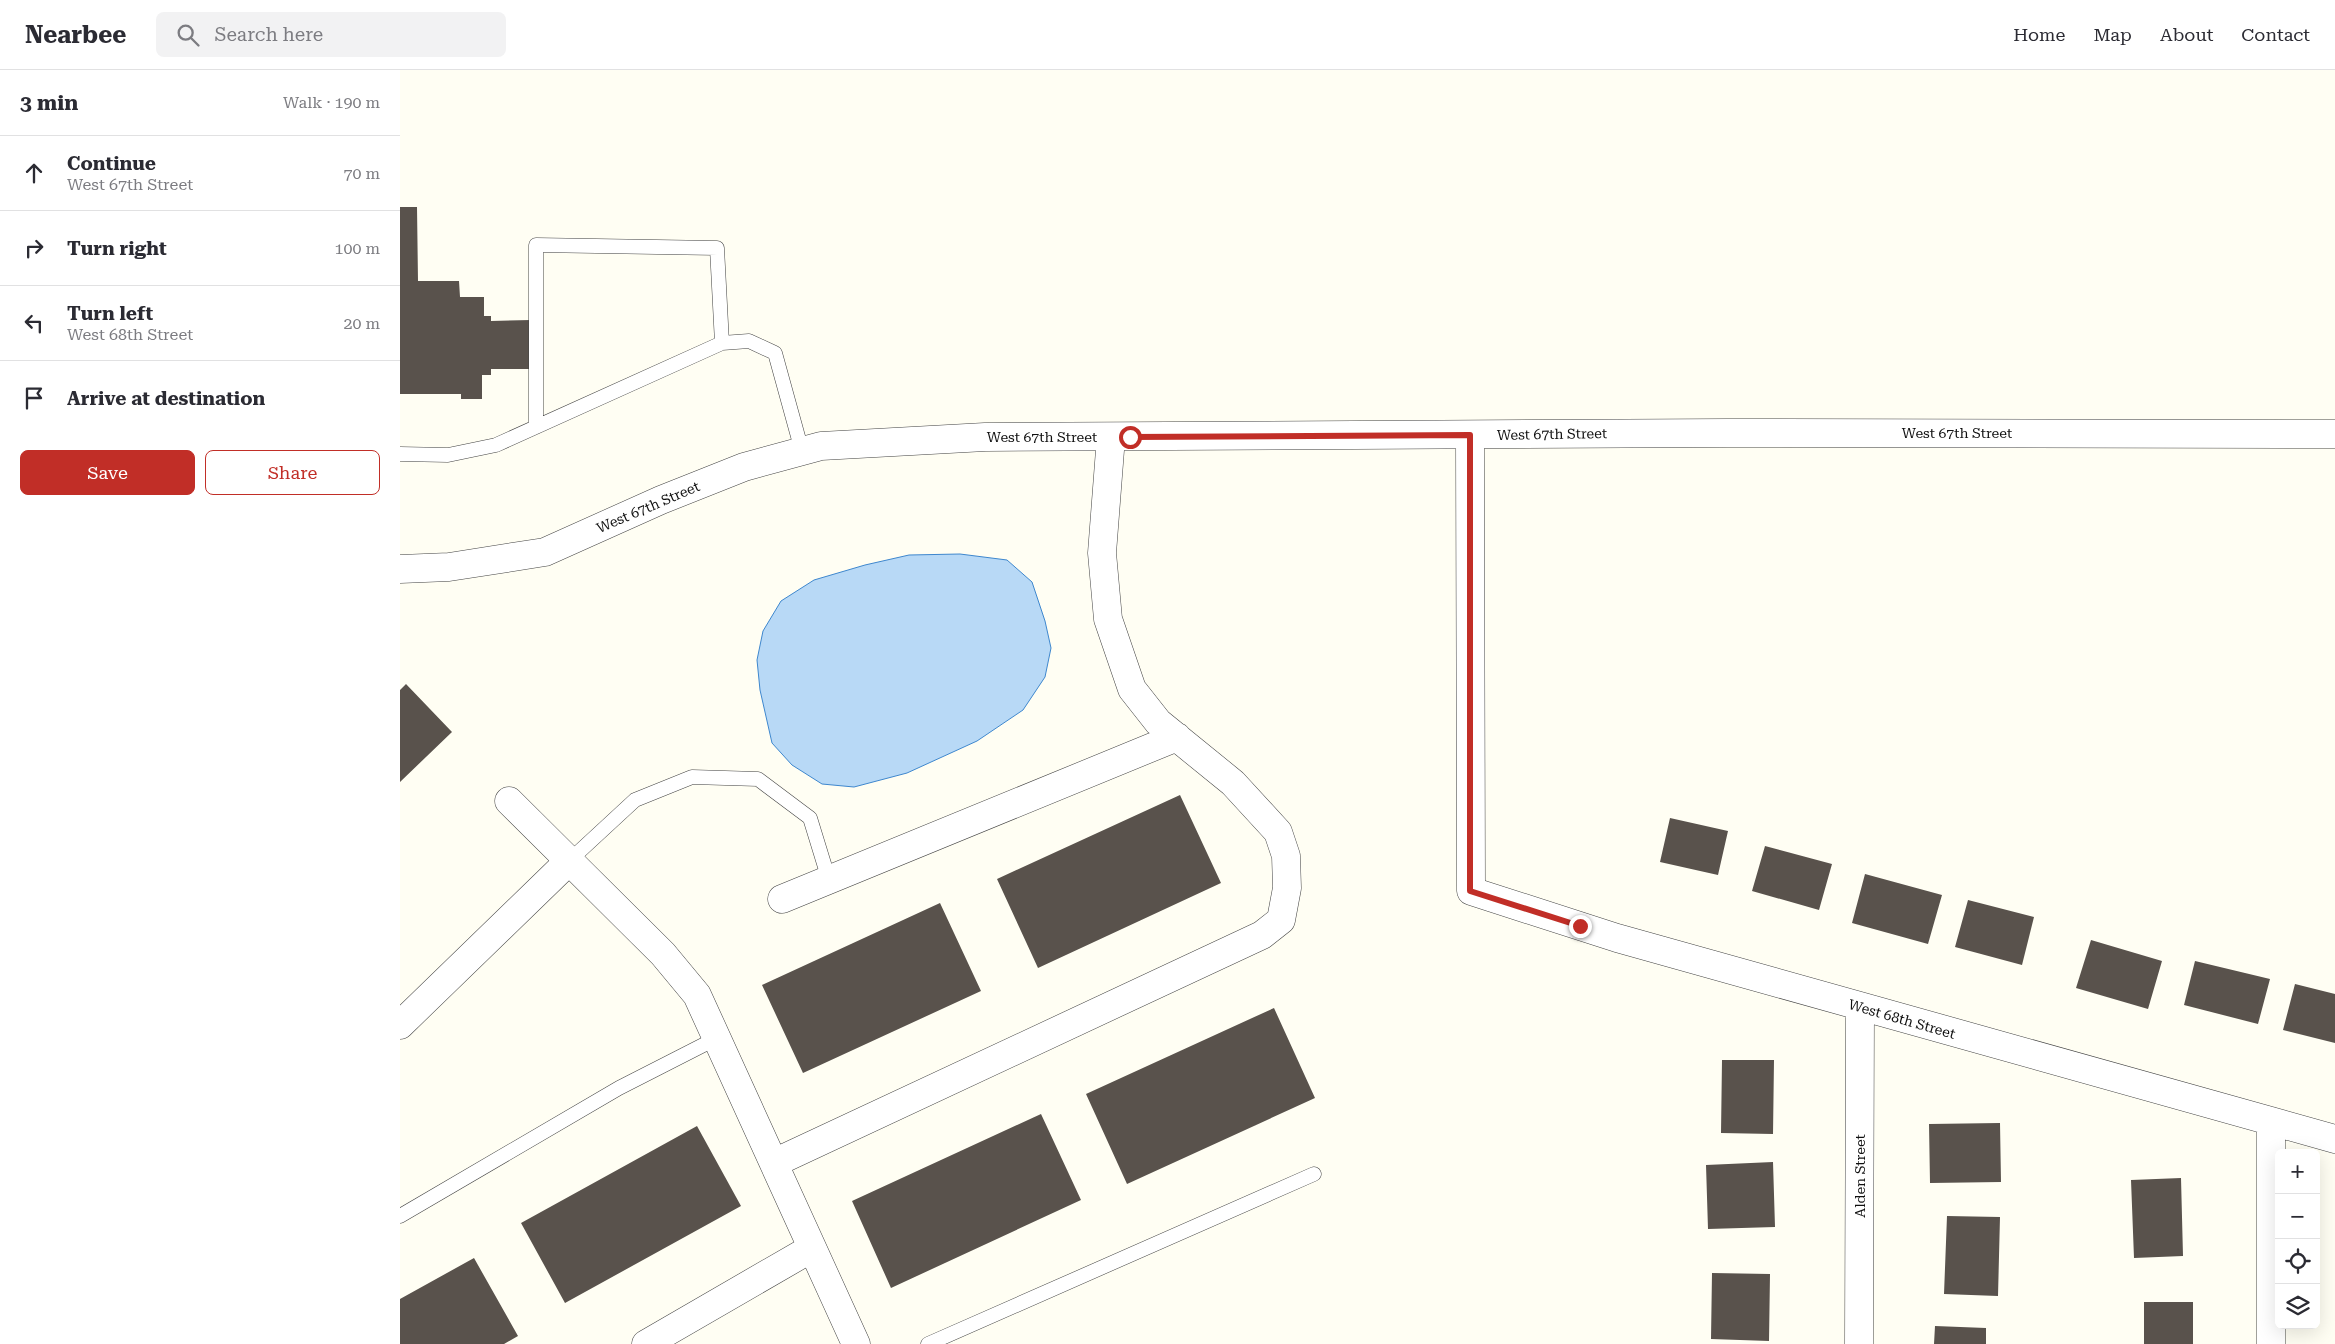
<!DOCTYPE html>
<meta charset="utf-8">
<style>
:root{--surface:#fff;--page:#f2f2f3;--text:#2b2b33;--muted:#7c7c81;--line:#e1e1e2;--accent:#c12e27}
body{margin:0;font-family:"Roboto Serif",serif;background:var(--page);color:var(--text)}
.controls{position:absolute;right:15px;bottom:15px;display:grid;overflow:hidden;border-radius:8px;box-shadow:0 5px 20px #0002}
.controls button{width:45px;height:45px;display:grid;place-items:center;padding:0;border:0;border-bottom:1px solid var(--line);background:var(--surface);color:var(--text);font:25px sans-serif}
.stop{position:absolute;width:15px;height:15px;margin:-11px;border:4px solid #c12e27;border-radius:50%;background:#fff}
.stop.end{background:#c12e27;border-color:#fff;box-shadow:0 1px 5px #0008}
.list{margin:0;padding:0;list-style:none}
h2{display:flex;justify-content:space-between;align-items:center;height:65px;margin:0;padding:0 20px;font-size:21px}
h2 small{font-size:16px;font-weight:400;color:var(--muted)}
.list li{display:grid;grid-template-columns:32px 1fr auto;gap:15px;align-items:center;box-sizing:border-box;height:75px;padding:0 20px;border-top:1px solid var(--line)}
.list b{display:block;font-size:19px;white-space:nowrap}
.list p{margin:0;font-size:16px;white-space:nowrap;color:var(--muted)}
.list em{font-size:16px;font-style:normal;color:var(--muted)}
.actions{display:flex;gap:10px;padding:15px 20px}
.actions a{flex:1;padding:11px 0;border:1px solid var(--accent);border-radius:8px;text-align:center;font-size:18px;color:var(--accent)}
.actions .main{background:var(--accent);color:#fff}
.icon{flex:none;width:28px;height:28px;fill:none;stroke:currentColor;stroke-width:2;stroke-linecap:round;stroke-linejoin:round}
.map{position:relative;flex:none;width:1935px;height:1274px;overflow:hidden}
header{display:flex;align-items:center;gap:30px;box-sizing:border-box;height:70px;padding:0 25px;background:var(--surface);border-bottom:1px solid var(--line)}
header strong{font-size:24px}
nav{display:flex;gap:28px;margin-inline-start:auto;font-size:18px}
.search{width:350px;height:45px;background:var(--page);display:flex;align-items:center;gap:12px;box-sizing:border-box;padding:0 18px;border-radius:8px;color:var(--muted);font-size:19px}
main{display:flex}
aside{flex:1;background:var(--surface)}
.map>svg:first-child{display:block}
.water{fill:#b8d9f6;stroke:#3e87ce}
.building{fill:#59524c}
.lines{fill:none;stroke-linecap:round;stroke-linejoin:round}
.service-casing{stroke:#434343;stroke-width:15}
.minor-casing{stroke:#434343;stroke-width:29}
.tertiary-casing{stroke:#434343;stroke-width:29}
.service{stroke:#fff;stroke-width:14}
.minor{stroke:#fff;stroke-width:28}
.tertiary{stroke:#fff;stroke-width:28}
.route{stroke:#c12e27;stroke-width:6}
.labels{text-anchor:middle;stroke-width:5;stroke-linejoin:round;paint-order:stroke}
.street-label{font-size:14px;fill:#101010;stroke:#fff}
</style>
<header>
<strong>Nearbee</strong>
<div class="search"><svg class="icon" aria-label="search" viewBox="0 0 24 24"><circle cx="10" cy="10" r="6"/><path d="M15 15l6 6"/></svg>Search here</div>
<nav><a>Home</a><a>Map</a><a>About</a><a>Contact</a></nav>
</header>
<main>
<aside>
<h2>3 min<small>Walk · 190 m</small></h2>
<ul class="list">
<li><svg class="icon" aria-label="ahead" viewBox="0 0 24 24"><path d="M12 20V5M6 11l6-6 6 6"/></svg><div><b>Continue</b><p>West 67th Street</p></div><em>70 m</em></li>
<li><svg class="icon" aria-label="right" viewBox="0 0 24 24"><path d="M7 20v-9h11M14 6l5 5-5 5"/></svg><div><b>Turn right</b></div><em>100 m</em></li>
<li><svg class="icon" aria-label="left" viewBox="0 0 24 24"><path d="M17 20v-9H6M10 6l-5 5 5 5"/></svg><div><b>Turn left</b><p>West 68th Street</p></div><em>20 m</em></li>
<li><svg class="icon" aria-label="arrive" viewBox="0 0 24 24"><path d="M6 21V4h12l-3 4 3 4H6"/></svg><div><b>Arrive at destination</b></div></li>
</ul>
<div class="actions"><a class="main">Save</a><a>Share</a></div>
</aside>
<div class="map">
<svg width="1935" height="1274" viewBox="0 0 1935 1274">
<rect width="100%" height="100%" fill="#fffef3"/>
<path class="water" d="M560,484L607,490L632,512L645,551L651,578L645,607L623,640L577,671L507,703L454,717L422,714L392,695L372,673L360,620L357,590L363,561L381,531L414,510L465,495L509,485Z"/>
<path class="building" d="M0,137H17L18,211H59L60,227H84V246H91V251L131,250V299H91V305H82V329H61V324H0Z
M6,614L52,662L0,712V620Z
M780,725L821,813L638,898L597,809Z
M1270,748L1328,761L1318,805L1260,792Z
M1365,776L1432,794L1419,840L1352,821Z
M1465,804L1542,825L1528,874L1452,853Z
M1568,830L1634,847L1622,895L1555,877Z
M540,833L581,921L403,1003L362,915Z
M1691,870L1762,891L1748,939L1676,918Z
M1795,891L1870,909L1858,954L1784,935Z
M1895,914L1935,924V973L1883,960Z
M874,938L915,1028L727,1114L686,1024Z
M1322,990H1374L1373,1064L1321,1063Z
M641,1044L681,1130L491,1218L452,1131Z
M1600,1053L1601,1112L1530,1113L1529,1054Z
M297,1056L341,1136L165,1233L121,1153Z
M1373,1092L1375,1157L1308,1159L1306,1095Z
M1781,1108L1783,1186L1734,1188L1731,1110Z
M1547,1146L1600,1147L1598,1226L1544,1224Z
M74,1188L118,1266L104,1274H0V1229Z
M1312,1203L1370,1204L1369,1271L1311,1269Z
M1744,1232H1793V1274H1744Z
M1535,1256L1586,1258V1274H1534Z"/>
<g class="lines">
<defs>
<path id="service" d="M136,357V175L317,178L322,273
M0,384L48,385L96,375L322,273L349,271L375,283L402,381
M169,791L235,730L292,707L358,709L410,748L429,810
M0,1146L219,1018L317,968
M528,1274L914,1104"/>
<path id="minor" d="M1070,365L1071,821L1217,868L1935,1069
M109,731L263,884L297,925L456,1274
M382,829L777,667
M0,955L169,791
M374,1093L862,865L881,850L887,818L886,786L878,762L833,713L758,652L732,619L708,549L702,483L711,367
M246,1274L412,1178
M1459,1274L1460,938
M1871,1274V1051"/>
<path id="tertiary" d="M0,499L49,497L145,482L261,430L344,397L421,376L585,367L1327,363L1935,364"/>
</defs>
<use href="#service" class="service-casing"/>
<use href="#minor" class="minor-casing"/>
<use href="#tertiary" class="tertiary-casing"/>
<use href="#service" class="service"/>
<use href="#minor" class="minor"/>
<use href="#tertiary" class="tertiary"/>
</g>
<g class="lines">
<path class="route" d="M730,367L1070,365V821L1180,856"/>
</g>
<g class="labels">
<g class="street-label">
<text x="1557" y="368">West 67th Street</text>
<text transform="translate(1152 364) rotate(-1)" y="5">West 67th Street</text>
<text x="642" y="372">West 67th Street</text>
<text transform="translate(248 437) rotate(-23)" y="5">West 67th Street</text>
<text transform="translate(1502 949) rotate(16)" y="5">West 68th Street</text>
<text transform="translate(1460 1106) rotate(-90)" y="5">Alden Street</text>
</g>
</g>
</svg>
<div class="controls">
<button>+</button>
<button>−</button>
<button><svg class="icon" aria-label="locate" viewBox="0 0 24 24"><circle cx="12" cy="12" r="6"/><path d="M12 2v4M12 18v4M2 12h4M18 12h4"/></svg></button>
<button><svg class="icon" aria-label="layers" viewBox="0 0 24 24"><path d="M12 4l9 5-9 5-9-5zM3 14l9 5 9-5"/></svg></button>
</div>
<div class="stop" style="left:730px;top:367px"></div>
<div class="stop end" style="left:1180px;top:856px"></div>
</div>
</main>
